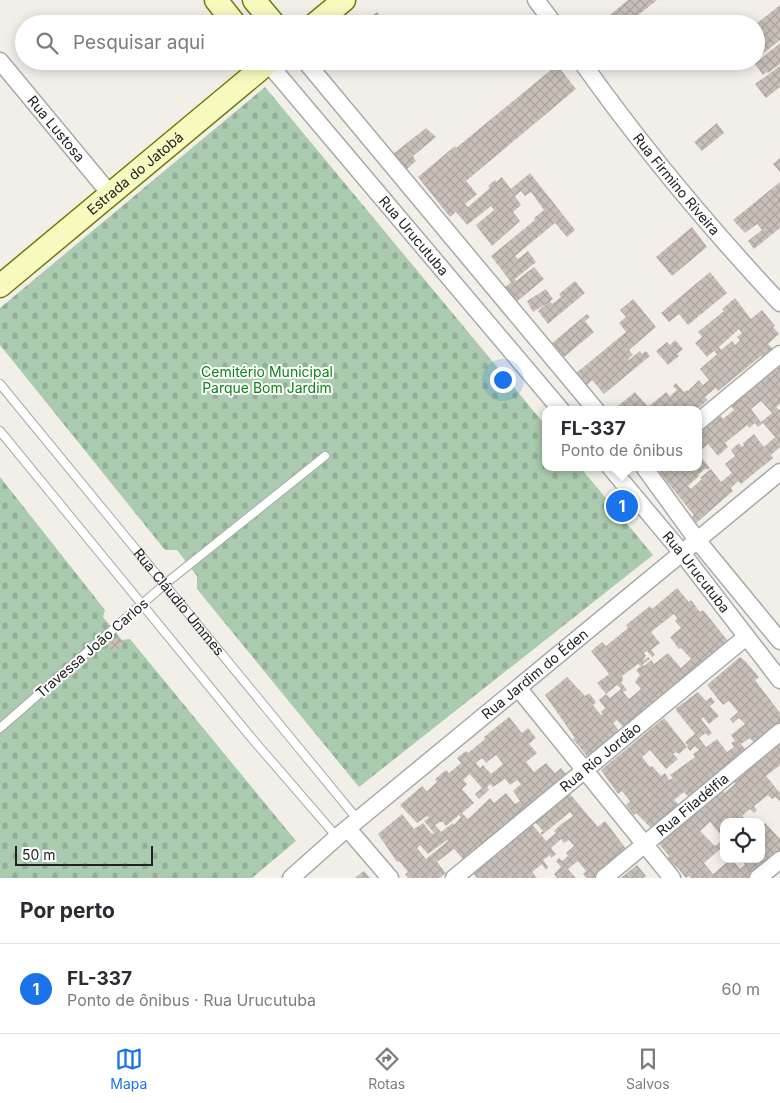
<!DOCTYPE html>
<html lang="pt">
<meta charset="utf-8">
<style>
:root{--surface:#fff;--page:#f2f2f3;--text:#2b2b33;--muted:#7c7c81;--line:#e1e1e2;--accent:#1a73e8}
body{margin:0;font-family:Inter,sans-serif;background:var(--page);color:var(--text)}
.controls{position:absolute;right:15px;bottom:15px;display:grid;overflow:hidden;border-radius:10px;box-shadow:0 2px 12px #0003}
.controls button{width:45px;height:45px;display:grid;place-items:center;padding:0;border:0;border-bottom:1px solid var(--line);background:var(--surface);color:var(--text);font:25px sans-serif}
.scale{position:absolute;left:15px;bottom:12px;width:138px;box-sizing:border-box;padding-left:5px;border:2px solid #222;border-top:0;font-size:14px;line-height:18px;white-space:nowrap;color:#222;-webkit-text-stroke:4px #fff;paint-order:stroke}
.you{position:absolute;left:502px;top:379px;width:18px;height:18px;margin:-12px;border:4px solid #fff;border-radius:50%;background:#1a73e8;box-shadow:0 0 0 8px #1a73e833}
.badge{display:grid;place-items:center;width:32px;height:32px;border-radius:50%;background:var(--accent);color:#fff;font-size:16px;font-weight:700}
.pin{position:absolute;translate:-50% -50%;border:2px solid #fff;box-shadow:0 1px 5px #0006}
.popup{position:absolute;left:542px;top:406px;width:160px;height:65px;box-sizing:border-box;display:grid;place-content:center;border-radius:10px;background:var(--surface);filter:drop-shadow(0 1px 4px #0005);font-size:16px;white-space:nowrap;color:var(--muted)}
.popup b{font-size:19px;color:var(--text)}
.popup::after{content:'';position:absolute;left:50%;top:100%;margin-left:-10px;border:10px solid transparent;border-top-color:var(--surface)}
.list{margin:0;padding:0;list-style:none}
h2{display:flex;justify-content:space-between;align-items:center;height:65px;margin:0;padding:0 20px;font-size:21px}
h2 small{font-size:16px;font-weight:400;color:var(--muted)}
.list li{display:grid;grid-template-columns:32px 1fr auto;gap:15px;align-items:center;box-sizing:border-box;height:90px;padding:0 20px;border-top:1px solid var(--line)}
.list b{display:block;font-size:19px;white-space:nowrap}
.list p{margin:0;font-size:16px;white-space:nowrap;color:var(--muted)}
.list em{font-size:16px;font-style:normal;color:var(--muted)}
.icon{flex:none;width:28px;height:28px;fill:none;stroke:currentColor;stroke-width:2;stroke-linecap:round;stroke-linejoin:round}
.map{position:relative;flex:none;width:780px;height:878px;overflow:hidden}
.search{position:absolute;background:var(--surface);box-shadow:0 2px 12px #0003;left:15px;right:15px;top:15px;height:55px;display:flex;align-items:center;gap:12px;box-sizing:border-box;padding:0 18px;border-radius:28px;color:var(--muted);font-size:19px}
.sheet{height:155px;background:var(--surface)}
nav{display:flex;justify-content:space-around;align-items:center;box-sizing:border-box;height:70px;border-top:1px solid var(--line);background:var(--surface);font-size:14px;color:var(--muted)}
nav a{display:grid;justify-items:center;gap:2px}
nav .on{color:var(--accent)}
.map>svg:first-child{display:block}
.cemetery{fill:url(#cemetery-stones)}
.building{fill:url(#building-cross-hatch);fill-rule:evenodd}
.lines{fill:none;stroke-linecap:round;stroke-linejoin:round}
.lane-casing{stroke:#a9a9a9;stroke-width:10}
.street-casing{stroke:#a9a9a9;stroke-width:19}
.secondary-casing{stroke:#707d05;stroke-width:25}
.lane{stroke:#fff;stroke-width:8}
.street{stroke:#fff;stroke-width:16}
.secondary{stroke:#f7fabf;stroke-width:22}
.labels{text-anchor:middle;stroke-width:4;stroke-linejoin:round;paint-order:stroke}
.street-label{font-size:14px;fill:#222;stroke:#fff}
.park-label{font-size:14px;fill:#0c8416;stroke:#fff}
</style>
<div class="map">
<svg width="780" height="878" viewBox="0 0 780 878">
<defs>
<pattern id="cemetery-stones" width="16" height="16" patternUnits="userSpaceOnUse" patternTransform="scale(1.25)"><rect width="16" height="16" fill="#aacbaf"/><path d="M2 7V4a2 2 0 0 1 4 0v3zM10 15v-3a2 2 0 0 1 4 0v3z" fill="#92ae96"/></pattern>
<pattern id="building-cross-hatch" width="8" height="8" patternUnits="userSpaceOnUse" patternTransform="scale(1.25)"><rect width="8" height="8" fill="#c7bfb8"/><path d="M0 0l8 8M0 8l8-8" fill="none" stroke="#aba49e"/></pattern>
</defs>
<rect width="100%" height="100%" fill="#f2efe9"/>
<path class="cemetery" d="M265,87L546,426V467H580L653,555L359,787L197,589V576L177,550H165L0,345V308Z
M0,477L105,610L103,617L122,640L130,639L296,841L252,878H0Z"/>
<path class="building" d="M628,0H657L627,24H599Z
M780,5V40L756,59V24Z
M377,12L387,24H363Z
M780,43V64L768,73L767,72L763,75L755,64Z
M557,65L576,89L466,181L477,194L465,204L468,207L490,188L488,186L495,180L496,182L502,177L511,189L530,173L575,230L567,237L555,223L515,256L518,259L528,251L536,262L515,279L516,281L534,267L544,279L515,303L503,289L511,282L491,256L535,220L534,218L544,210L531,192L525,196L521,191L515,196L521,205L513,212L520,221L492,246L476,225L494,210L491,206L467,225L456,212L450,217L418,177L455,146L456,148Z
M780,66V87L766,98L755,84Z
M717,123L724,133L702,151L694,142Z
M426,128L436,137L413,156L416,161L406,170L393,154Z
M780,158V172L773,164Z
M780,182V228L754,249L748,241L762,230L757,224L745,233L733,220Z
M692,227L707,247L672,276L656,257Z
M710,272L727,293L688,325L679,314L669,322L661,313Z
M575,281L585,293L548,324L538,311L548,303L533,312L527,301L546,289L553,299L550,301L552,304L561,297L559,294Z
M735,298L751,319L762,310L775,326L773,327L779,334L768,344L773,349L762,358L761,356L718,391L716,388L705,397L708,400L696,410H613L635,392L648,407L666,392L670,396L677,390L673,386L676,383L684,392L687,390L688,391L699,380L703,385L709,380L700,369L717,354L714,351L707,357L695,343L702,337L698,332L724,311L722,309ZM739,329L742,333L737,337L740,340L735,345L732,341L721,350L719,347Z
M633,299L656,327L629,350L633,355L628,359L629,360L640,351L642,354L646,351L650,356L604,394L592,380L584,388L574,375L626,332L619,323L626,317L620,310Z
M587,314L590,317L585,321L594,332L564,357L552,343Z
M675,340L683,349L677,354L679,356L668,365L656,351L667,342L670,345Z
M780,365V404L776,407L779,410L780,409V447L771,455L773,458L741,484L738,481L731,488L733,491L696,523L692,517L694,515L659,472L665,467H698V454L710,468L707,470L706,468L698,475L699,476L688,486L691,489L702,479L700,478L711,469L721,482L732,473L725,464L735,456L731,450L739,443L742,447L744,445L743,443L754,434L764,447L775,437L763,423L758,427L755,423L749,428L747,425L725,443L728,447L718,456L708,444L698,453V433L720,415L723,419L734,410L731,406ZM761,401L772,413L761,422L751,409Z
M677,588L689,602L691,600L700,612L703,610L732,646L693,674L691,672L687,675L689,678L627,731L617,720L613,723L622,734L590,760L573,739L575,738L545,695L567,677L585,696L589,693L596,702L593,705L601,715L603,714L601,712L605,708L599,700L606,694L597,683L609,674L591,651L602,642L606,646L628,628L626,625L650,606L652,609ZM674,614L677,618L675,621L681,628L670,637L679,649L681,648L691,659L681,668L668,653L654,664L651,660L644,666L643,664L650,659L648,657L643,661L646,656L644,653L647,651L652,657L655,655L651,650L660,643L651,632ZM638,664L641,666L636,670L640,675L635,682L641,689L629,699L623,692L627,690L621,682L623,680L622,676ZM617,685L621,689L610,698L606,694Z
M118,637L124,644L114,652L107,645Z
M740,657L745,661L759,677L755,680L780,713V731L758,748L750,738L741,744L750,755L690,799L684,792L674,800L683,809L656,833L636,813L634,815L626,805L630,801L622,791L618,794L601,770L664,718L687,747L679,754L676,752L673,754L678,759L666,769L650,750L642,757L650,767L652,766L661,776L665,773L669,780L673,778L670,775L695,757L693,754L699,750L695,746L690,751L687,747L688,746L685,742L695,734L675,709L698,692L706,701L711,697L715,702L710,706L719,716L709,724L703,717L701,719L712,733L708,736L706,733L699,738L706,747L717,739L727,752L734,747L731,743L735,741L731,735L745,724L739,718L733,723L730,719L738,712L729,701L723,705L707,685Z
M509,717L522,733L528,728L536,738L529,744L537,753L526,762L534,772L546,763L555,773L561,768L569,777L477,854L474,849L463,859L454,849L437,862L446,873L440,878H408L405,874L408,872L399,861L397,862L378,834L402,814L414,829L423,823L431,833L435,834L424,821L429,818L427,816L417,823L400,805L422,786L427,791L437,782L435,779L446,770L449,773L461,763L457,758L466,751L468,753L485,739L484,737ZM496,755L503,764L491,774L483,765L480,768L476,763L482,758L486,763ZM470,774L482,788L475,794L479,799L489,790L487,787L490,784L493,787L505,779L510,785L517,780L521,784L513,791L520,801L515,804L506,793L494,803L490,798L468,819L462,813L474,803L462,789L467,784L463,780ZM459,815L461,817L454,825L453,823L441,832L435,825L440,822H443L446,826ZM447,840L448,841L426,859L417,848L420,845L428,854Z
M780,744V765L766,776L780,793V801L775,797L772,799L768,795L754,806L757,810L754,813L750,809L742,816L744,818L739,822H724V839L710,822L700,831L715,846L720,842L724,846L704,863L713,874L731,859H739L735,863L740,869L745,865L741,859H761V826L765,823L780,839V852L752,878H691L689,876L686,878L677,867H676L668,858L669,856L659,844L723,791L724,793L735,784L734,782Z
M570,794L598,827L605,821L630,854L600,878H587L583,874L586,871L578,861L568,869L576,878H557L554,874L561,867L556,861L559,858L562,861L568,856L566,853L574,846L569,840L564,843L561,839L551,848L556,854L551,858L550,855L543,860L548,867L546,870L542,864L532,872L537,878H477L473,873L509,844L507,842L531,823L546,841L556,833L554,831L560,825L573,816L570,812L542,835L540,833L543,831L535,822Z
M637,865L646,876L643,878H621Z
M364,871L370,878H355L361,873Z"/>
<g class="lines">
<defs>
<g id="lane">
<path id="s1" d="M0,384L358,820"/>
<path d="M0,431L249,735L337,837"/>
<path d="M0,728L165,584L325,456"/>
</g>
<g id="street">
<path d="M536,0L554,24"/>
<path id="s2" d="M0,61L111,195"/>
<path d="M305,61L596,410"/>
<path id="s3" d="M581,61C642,147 708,226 780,303"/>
<path id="s4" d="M268,63L561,410"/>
<path d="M698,422L780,354"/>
<path id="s5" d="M610,467L682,553L780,680"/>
<path d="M644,467L697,540L780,641"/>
<path d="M519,689L672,878"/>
<path d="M348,829L390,878"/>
<path id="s6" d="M291,878L337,837L780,472"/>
<path id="s7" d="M454,878L746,637"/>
<path id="s8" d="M604,878L780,732"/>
<path d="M758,878L780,860"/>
</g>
<g id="secondary">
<path d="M216,0L235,24"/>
<path d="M254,0L274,24"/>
<path d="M315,24L344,0"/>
<path id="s9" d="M0,286L270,61"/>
</g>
</defs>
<use href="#lane" class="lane-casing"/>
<use href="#street" class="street-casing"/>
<use href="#secondary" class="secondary-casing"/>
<use href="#lane" class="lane"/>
<use href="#street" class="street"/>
<use href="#secondary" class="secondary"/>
</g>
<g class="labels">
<g class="street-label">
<text dy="5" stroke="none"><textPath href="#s2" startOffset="88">Rua Lustosa</textPath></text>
<text dy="5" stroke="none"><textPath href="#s9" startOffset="176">Estrada do Jatobá</textPath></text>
<text dy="5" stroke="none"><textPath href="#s3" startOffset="156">Rua Firmino Riveira</textPath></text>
<text dy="5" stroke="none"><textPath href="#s4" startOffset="226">Rua Urucutuba</textPath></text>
<text dy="5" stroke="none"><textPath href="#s5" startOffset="136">Rua Urucutuba</textPath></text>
<text dy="5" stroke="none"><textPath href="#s1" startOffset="282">Rua Cláudio Ummes</textPath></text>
<text transform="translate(92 648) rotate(-41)" y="5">Travessa João Carlos</text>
<text dy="5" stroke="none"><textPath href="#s6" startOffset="318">Rua Jardim do Éden</textPath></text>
<text dy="5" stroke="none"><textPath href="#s7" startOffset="190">Rua Rio Jordão</textPath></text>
<text dy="5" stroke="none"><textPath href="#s8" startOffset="115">Rua Filadélfia</textPath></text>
</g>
<g class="park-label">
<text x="267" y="377">Cemitério Municipal<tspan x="267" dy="16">Parque Bom Jardim</tspan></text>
</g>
</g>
</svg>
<div class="controls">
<button><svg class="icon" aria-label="locate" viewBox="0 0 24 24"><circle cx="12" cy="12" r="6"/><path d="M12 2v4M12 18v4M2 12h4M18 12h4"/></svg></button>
</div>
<div class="scale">50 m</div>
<div class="you"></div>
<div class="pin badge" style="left:622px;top:506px">1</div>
<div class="popup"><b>FL-337</b>Ponto de ônibus</div>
<div class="search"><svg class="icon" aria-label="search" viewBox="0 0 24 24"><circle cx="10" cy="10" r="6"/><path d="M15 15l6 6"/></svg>Pesquisar aqui</div>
</div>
<section class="sheet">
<h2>Por perto<small></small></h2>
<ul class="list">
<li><span class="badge">1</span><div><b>FL-337</b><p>Ponto de ônibus · Rua Urucutuba</p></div><em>60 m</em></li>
</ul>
</section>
<nav>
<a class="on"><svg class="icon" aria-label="map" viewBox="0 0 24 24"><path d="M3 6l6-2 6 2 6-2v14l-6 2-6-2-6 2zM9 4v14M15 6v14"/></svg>Mapa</a>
<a><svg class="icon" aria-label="directions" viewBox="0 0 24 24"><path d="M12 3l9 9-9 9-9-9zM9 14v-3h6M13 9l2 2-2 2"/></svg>Rotas</a>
<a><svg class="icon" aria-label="saved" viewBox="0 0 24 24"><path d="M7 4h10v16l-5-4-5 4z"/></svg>Salvos</a>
</nav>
